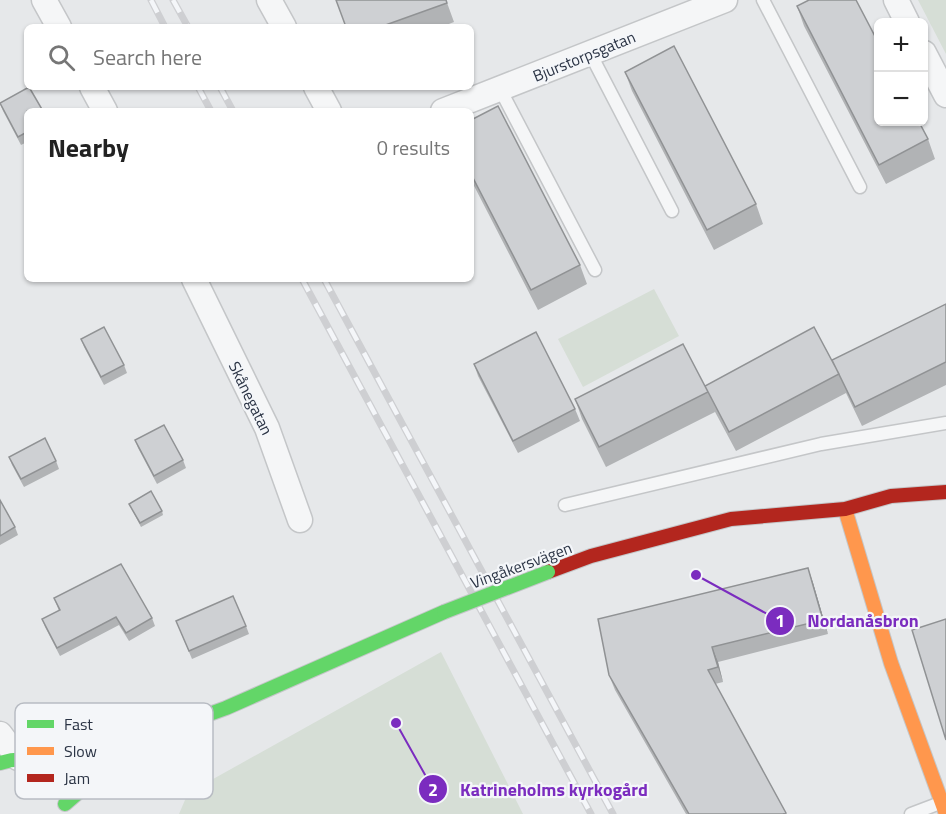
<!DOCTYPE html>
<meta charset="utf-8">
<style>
:root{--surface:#fff;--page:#f6f6f6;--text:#222;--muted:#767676;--line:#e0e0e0}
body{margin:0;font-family:"Titillium Web",sans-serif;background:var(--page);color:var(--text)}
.controls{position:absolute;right:18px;top:18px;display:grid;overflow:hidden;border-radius:9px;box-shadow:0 2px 4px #0004}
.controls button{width:54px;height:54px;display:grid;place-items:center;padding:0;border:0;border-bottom:2px solid var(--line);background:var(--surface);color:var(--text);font:30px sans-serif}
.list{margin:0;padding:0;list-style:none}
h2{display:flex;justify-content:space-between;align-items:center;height:78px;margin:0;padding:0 24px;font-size:26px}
h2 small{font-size:20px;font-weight:400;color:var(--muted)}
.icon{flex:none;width:33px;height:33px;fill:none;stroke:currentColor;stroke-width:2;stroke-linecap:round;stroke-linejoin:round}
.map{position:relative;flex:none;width:946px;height:814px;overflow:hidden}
.search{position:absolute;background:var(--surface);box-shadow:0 2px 4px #0004;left:24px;top:24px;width:450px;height:66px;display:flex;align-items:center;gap:15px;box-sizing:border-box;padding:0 21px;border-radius:9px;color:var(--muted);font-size:22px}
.panel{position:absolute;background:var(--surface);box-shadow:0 2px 4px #0004;left:24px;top:108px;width:450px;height:174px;border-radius:9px}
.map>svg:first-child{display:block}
.green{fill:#d6ded6}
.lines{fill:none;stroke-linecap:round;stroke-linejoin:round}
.lane-casing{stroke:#c4c6c8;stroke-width:15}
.street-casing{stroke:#c4c6c8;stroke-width:27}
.fast-casing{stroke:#c4c6c8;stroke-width:16}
.slow-casing{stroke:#c4c6c8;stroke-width:16}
.jam-casing{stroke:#c4c6c8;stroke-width:16}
.lane{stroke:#f5f6f7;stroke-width:12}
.street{stroke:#f5f6f7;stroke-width:24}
.fast{stroke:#63d668;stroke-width:14}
.slow{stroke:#ff974d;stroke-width:14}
.jam{stroke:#b3261e;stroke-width:14}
.rail-casing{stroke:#cecfd2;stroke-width:7}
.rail{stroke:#f4f6f9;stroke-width:4.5;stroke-dasharray:14;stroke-linecap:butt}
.fast-bridge-casing{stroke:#c4c6c8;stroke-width:16;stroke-linecap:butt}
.fast-bridge{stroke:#63d668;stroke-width:14}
.wall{fill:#b1b3b5}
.shaded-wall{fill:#909294}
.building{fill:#ced0d3;stroke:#909294;stroke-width:1.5}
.labels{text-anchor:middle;stroke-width:4.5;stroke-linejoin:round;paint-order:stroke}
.street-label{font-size:16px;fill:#2b3445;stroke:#f4f6f9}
.key{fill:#f4f6f9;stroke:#b8bcc3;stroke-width:1.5}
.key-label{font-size:16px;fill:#2b3445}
.leader{fill:none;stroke:#7b2cbf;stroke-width:2}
.callout-dot{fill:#7b2cbf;stroke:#f4f6f9;stroke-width:2}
.mark-label{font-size:18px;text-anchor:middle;font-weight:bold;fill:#fff}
.callout-label{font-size:18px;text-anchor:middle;font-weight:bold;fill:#7b2cbf;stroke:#f4f6f9;stroke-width:4.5;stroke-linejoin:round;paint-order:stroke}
</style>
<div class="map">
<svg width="946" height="814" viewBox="0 0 946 814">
<rect width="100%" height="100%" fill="#e6e8ea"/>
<path class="green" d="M918,0H946V54Z
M654,289L679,336L583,387L558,339Z
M441,652L523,814H179L188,793Z"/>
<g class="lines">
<defs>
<path id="lane" d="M763,0L860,187
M590,53L672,211
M500,89L595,270
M565,505L821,444L946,423
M911,814L940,803"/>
<path id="street" d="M44,0L59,27
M269,0L284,27
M896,0L907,22
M924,53L946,95
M92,87L105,111
M316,87L329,111
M443,111L725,0
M194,279L267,428L300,520
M0,734L18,758"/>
<path id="fast" d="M0,763C25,755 46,761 60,783
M47,767L62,768L226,708L444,612
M65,804L87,785L134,760"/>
<path id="slow" d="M845,509L891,663L946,814"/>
<path id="jam" d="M548,572L591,556L731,519L845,509L891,496L946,492"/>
</defs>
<use href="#lane" class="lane-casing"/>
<use href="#street" class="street-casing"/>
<use href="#fast" class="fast-casing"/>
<use href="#slow" class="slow-casing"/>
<use href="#jam" class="jam-casing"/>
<use href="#lane" class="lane"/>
<use href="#street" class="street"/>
<use href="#fast" class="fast"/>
<use href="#slow" class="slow"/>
<use href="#jam" class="jam"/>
<defs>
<path id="rail" d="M151,0L165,27
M173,0L188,27
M198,87L211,111
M220,87L233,111
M302,279L591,814
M324,279L613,814"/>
</defs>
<use href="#rail" class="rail-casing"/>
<use href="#rail" class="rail"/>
<defs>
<path id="fast-bridge" d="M444,612L548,572"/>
</defs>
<use href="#fast-bridge" class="fast-bridge-casing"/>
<use href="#fast-bridge" class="fast-bridge"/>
</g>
<path class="wall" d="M446,0L454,22L441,27H346Z
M797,6L928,139L935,159L886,184L804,26Z
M625,72L756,204L763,224L714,250L632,91Z
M0,104L27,111V142L21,145L3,111Z
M471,120L580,265L587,284L538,310L471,180Z
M946,304V385L862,426L846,393L736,451L714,410L715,412L606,467L582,419L575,399L706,387L832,361Z
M81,339L124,365L127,373L104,385L84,347Z
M474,364L575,409L580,421L518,453L478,376Z
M135,440L183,460L186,468L157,484L138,448Z
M9,457L56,461L59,469L24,487L12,465Z
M0,500L15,527L18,535L0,545Z
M129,504L162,511L163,515L141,527Z
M808,568L813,583L828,634L718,662L723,682L715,684L786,814H686L615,690L609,675Z
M54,598L152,618L155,626L129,641L119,625L60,656L45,627L42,619L59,611Z
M176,621L246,626L249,634L192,659Z"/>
<path class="shaded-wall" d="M808,568L813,583L828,634L823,620Z
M712,647L718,662L723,682L718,667Z"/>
<path class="building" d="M336,0H446L447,3L380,27H346Z
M809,0H856L879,44V122H919L928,139L879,165L797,6Z
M674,46L756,204L707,230L625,72Z
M29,87L43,111H27V132L18,137L0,103Z
M498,106L580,265L531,290L471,174V120Z
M946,304V362L855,407L832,360Z
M104,327L124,365L101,377L81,339Z
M814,327L839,374L729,432L705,386Z
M536,332L575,409L513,441L474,364Z
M683,344L708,392L599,447L575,399Z
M164,425L183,460L154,476L135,440Z
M45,438L56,461L21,479L9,457Z
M151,491L162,511L140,523L129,504Z
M0,500L15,527L0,536Z
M121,564L152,618L126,633L116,617L57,648L42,619L60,610L54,598Z
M808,568L823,620L712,647L718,667L708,670L786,813L783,814H689L609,675L598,619Z
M233,596L246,626L189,651L176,621Z
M946,619V740L912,630Z"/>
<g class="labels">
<g class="street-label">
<text transform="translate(584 56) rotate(-22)" y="6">Bjurstorpsgatan</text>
<text transform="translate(251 398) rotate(64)" y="6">Skånegatan</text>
<text transform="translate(521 565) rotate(-20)" y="6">Vingåkersvägen</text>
</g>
</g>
<rect x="15" y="703" width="198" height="96" rx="9" class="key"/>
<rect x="27" y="720" width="27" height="8" fill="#63d668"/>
<rect x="27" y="747" width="27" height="8" fill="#ff974d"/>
<rect x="27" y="774" width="27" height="8" fill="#b3261e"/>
<g class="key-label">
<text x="64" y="730">Fast</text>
<text x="64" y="757">Slow</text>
<text x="64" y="784">Jam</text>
</g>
<path class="leader" d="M696 575L780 621M396 723L433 789"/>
<g class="callout-dot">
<circle cx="696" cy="575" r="6"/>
<circle cx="396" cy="723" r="6"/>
<circle cx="780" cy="621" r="15"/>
<circle cx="433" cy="789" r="15"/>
</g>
<g class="mark-label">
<text x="780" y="627">1</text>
<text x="433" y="796">2</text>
</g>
<g class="callout-label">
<text x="863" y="627">Nordanåsbron</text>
<text x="554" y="796">Katrineholms kyrkogård</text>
</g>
</svg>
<div class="controls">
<button>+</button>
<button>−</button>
</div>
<div class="search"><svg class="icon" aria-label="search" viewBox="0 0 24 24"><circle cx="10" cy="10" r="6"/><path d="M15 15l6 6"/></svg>Search here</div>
<section class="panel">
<h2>Nearby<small>0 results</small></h2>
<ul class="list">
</ul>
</section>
</div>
